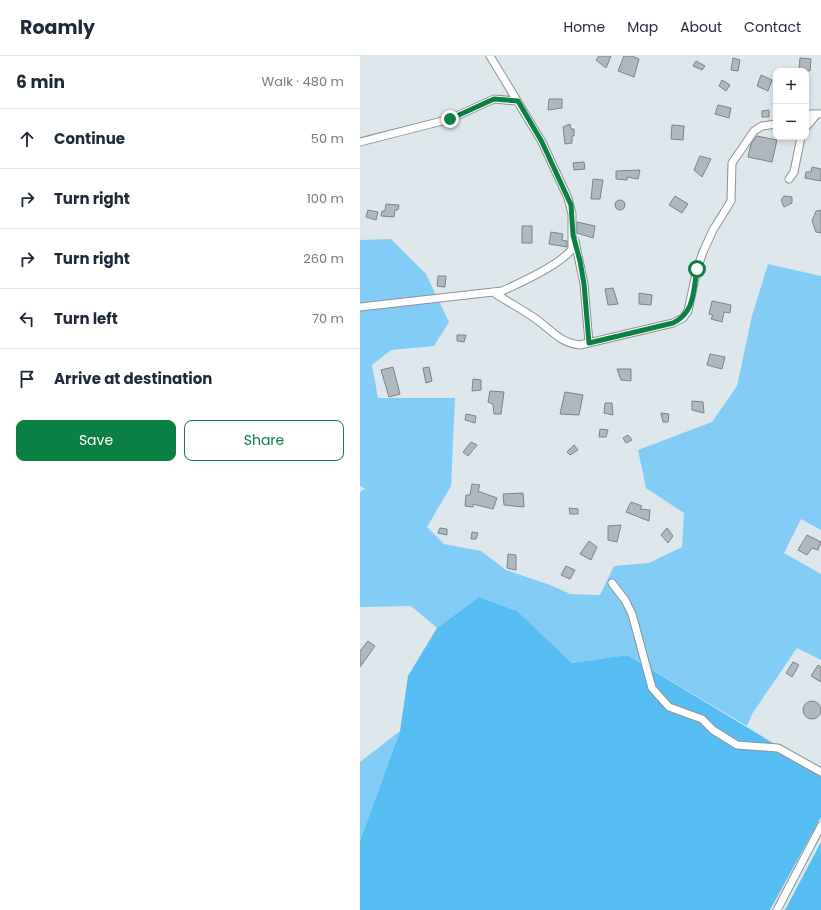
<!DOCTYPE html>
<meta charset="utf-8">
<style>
:root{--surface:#fff;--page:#f2f2f3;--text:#1f2937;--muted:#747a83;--line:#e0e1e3;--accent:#0b8043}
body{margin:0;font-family:Poppins,sans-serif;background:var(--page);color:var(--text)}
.controls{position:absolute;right:12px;top:12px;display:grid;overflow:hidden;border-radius:8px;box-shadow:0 2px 6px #0003}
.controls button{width:36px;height:36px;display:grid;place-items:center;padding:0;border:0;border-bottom:1px solid var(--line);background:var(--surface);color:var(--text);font:20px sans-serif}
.stop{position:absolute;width:12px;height:12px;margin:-9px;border:3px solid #0b8043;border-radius:50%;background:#fff}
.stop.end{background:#0b8043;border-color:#fff;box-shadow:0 1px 4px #0008}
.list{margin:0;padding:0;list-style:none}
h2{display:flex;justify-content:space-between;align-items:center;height:52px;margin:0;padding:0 16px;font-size:17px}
h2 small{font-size:13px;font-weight:400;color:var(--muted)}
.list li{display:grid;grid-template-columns:26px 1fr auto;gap:12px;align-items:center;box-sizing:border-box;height:60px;padding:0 16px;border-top:1px solid var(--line)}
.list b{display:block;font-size:15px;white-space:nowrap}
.list em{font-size:13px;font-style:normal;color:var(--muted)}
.actions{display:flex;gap:8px;padding:12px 16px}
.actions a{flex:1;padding:9px 0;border:1px solid var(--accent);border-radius:8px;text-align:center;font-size:14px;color:var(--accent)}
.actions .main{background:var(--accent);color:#fff}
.icon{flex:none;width:22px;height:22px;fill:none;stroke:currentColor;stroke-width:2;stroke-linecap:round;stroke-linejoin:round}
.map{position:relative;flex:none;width:461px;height:854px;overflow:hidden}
header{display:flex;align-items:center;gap:24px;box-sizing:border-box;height:56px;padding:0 20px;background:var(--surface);border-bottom:1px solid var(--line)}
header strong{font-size:19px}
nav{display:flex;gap:22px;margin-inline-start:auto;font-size:14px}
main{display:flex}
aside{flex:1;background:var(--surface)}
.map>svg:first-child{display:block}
.green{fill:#82ccf6}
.forest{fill:#56bdf2}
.building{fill:#afb8be;stroke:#7b8388}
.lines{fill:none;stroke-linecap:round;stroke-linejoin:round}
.street-casing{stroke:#8a9398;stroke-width:9}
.street{stroke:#fff;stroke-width:7}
.route{stroke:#0b8043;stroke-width:5}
</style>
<header>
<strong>Roamly</strong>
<nav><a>Home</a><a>Map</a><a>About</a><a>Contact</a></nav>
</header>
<main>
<aside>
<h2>6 min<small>Walk · 480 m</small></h2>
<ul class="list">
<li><svg class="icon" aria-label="ahead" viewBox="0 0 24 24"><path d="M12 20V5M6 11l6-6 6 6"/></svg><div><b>Continue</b></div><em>50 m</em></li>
<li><svg class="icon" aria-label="right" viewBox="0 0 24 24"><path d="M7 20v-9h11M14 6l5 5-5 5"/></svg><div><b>Turn right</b></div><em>100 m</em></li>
<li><svg class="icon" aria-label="right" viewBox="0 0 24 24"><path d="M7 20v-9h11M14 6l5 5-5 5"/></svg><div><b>Turn right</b></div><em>260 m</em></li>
<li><svg class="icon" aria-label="left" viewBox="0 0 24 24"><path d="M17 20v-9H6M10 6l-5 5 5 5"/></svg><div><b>Turn left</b></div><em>70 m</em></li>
<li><svg class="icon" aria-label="arrive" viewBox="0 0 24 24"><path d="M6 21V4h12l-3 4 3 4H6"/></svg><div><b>Arrive at destination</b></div></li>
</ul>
<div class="actions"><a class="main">Save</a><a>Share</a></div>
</aside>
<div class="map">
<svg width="461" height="854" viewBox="0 0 461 854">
<rect width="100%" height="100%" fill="#dde7ec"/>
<path class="green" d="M31,183L66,218L89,266L74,290L31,294L12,309L18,342H95L91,430L67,471L84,488L121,495L146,514L193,530L210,538L240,539L254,510L289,507L322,491L324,457L286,432L278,394L352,366L377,330L392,260L408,208L461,220V474L441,463L424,497L461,518V604L437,592L392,658L387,670L267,599L212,607L157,555L119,541L77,572L51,550L0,551V436L5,433L0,430V184Z
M40,675L0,785V706Z"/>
<path class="forest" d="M119,541L157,555L212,607L267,599L461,716V761L410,854H0V785L40,675L48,620L77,572Z
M461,786V854H425Z"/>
<path class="building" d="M239,0H251L246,12L236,4Z
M264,0H272L279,3L274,21L258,15Z
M373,2L380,4L378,15L371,14Z
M440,2L451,3L450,15L439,14Z
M336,5L345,10L342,14L333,10Z
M401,19L412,24L408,35L397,30Z
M362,24L370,29L366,35L359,30Z
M189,43H202V52L188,54Z
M358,49L371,52L369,62L355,58Z
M409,54V61H402V55Z
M210,68L211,73H214V80H212V87L205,88L203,71Z
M312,69L324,70L323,84L311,83Z
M397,80L417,84L412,106L388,101L391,88Z
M340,100L351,103L342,121L334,114Z
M224,106L225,113L214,114L213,107Z
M452,111L461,113V125L445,122L446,116H451Z
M280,114L278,123L267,121V124L256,123V115Z
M233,123L243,124L240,143H231Z
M315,140L328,148L322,157L309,149Z
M424,140L432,141V147L424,151L421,144Z
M255 149a5 5 0 1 1 10 0a5 5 0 1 1-10 0Z
M26,148L39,149L38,154H35L34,161L21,160L22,155H25Z
M8,154L18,156L16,164L6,161Z
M461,154V177L456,176L452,165L456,155Z
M217,166L235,170L233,182L217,177Z
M162,170H172V187H162Z
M191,176L203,178L202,184L207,185V191L189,188Z
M78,220H86L85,231L77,230Z
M253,232L258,248L248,249L245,233Z
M279,237L292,239L291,249L279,248Z
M352,245L371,249L370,257L364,256L362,266L351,263L353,259L349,258Z
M97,279H106L104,286L97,285Z
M350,298L365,301L362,313L347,309Z
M33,311L40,338L29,341L21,314Z
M69,311L72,325L66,327L63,312Z
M257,313H271V325L261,324Z
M113,323L121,324V334L112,335Z
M130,335L144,336L141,358H134L133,348L128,346Z
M205,336L223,339L219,359L200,358Z
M332,345L343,346L344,357L332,354Z
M245,347H252L253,359L244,357Z
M301,357L309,358L308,366H303Z
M106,358L116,360L115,367L105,364Z
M240,373L248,374L246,381H239Z
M268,379L272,384L266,387L263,382Z
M111,386L117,389L108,400L103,396Z
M214,389L218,394L210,399L207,396Z
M112,428L120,429L118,435L137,442L133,453L113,448V451L105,450L106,439H110Z
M163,437L164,451L144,449L143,438Z
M271,446L282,450L280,453L290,454L289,465L266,456Z
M209,452L218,453V458H210Z
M261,469L257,486L248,484V470Z
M80,472L87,473V479L78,477Z
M307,472L313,480L308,487L301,479Z
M112,476L118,477L116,483H111Z
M447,479L461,486L458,494L452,492L447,499L438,494Z
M229,485L237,491L231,504L220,498Z
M148,498L156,499V514L147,512Z
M206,510L215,514L210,523L201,519Z
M8,585L15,590L0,611V595Z
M433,606L439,609L432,621L426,617Z
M458,609L461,611V626L451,620Z
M443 654a9 9 0 1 1 18 0a9 9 0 1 1-18 0Z"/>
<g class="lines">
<defs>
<path id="street" d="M446,58H460
M446,71L457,58
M0,86L90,63L134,43L157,45
M429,123L434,116L441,81
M215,185L224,228L229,287
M133,236C146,245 160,252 173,261C190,272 199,287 220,289L313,267L323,262L328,255L337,213L343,196L353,174L371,145L372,107L394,75L402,70L416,68
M0,251L142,235C160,227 201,208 212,193V158L208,142L182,86L130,0
M252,527L265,544L272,558L292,632L309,651L342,663L353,674L377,689L418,692L461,716
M417,854L461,770"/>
</defs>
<use href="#street" class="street-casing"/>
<use href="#street" class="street"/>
</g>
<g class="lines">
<path class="route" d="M90,63L134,43L158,45L182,86L211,149L213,179L220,205L224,228L229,287L313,267C335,256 333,236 337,213"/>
</g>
</svg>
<div class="controls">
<button>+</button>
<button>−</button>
</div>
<div class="stop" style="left:337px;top:213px"></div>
<div class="stop end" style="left:90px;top:63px"></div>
</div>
</main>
